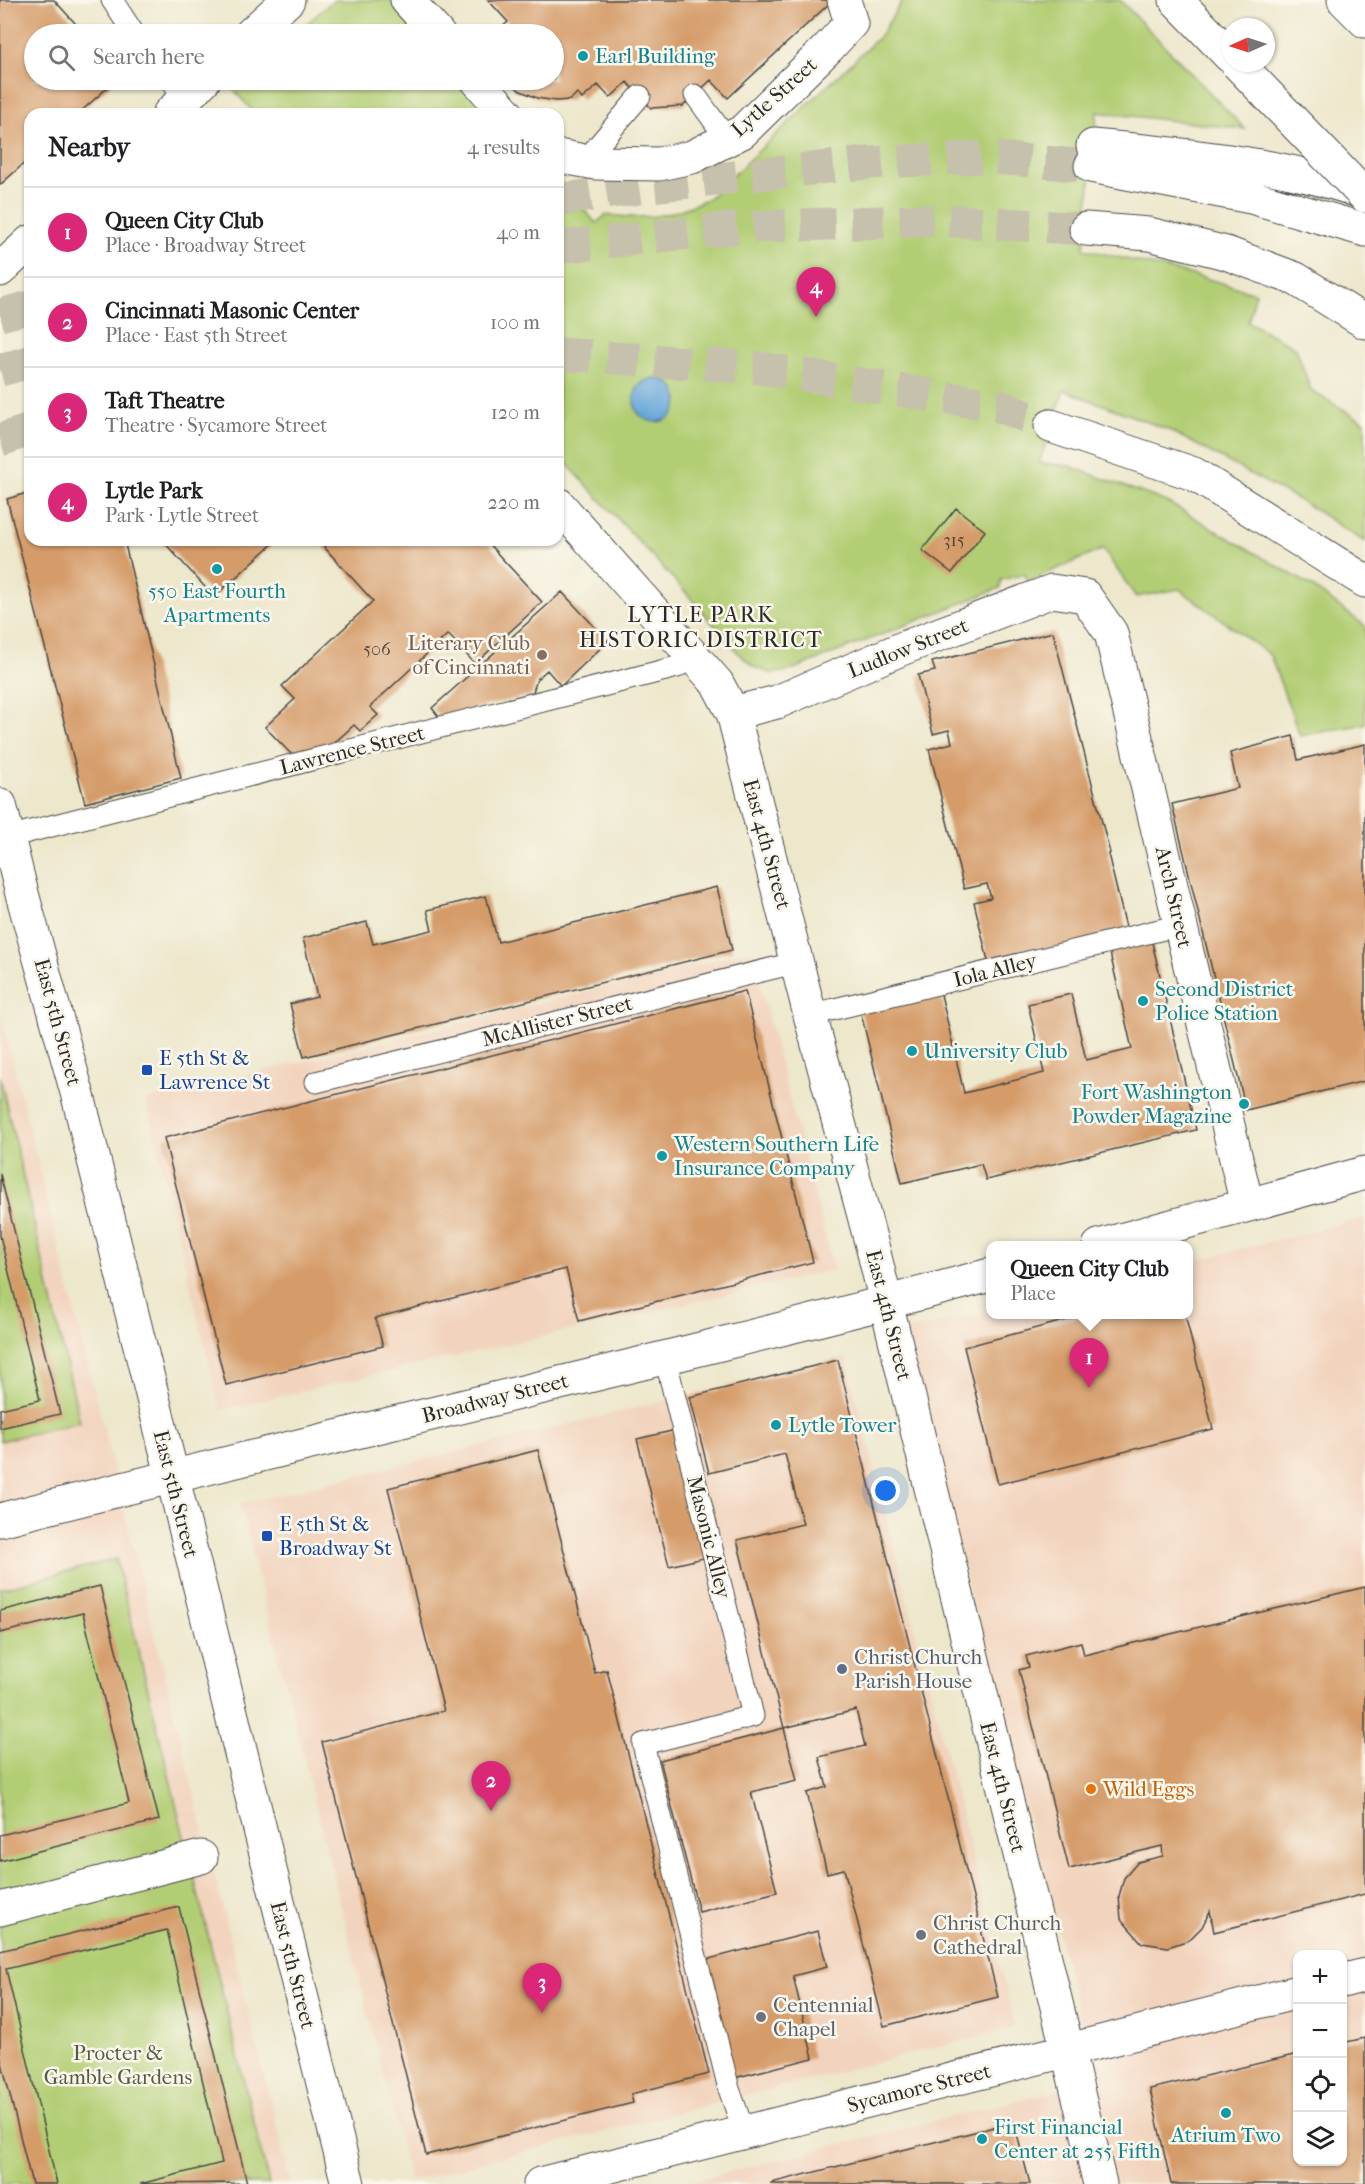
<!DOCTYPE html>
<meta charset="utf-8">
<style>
:root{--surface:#fff;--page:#f2f2f2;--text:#202124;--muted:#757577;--line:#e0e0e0;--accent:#db2777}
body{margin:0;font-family:"IM FELL French Canon",serif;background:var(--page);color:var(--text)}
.controls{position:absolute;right:18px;bottom:18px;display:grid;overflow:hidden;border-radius:12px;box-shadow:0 2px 4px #0004}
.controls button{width:54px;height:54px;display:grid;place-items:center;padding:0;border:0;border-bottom:2px solid var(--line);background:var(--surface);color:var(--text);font:30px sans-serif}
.compass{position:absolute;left:1221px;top:18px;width:54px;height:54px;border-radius:50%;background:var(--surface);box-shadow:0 2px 4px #0004;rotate:267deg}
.you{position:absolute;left:886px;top:1491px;width:21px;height:21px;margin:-15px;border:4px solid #fff;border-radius:50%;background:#1a73e8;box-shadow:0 0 0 9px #1a73e833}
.badge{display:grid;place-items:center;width:39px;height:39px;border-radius:50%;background:var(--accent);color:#fff;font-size:20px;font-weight:700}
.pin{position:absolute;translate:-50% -50px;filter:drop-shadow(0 2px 3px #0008)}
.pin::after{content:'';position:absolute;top:32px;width:21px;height:18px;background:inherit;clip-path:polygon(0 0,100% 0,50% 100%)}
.popup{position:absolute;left:986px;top:1241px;width:207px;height:78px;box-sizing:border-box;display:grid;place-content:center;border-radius:12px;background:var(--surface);filter:drop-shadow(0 2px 4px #0005);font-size:20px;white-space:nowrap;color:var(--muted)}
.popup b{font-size:22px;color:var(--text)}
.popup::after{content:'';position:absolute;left:50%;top:100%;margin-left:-12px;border:12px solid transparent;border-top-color:var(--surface)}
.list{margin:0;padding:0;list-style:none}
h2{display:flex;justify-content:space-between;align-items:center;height:78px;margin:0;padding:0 24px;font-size:26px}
h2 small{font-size:20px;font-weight:400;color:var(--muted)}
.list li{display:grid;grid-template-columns:39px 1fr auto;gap:18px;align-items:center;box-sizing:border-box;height:90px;padding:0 24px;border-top:2px solid var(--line)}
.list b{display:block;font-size:22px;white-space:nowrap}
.list p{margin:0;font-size:20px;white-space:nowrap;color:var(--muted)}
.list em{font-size:20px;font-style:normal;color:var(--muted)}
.icon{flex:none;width:33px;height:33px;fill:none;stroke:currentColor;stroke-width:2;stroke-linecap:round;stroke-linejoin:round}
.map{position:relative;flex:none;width:1365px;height:2184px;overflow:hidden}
.search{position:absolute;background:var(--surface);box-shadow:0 2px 4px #0004;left:24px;top:24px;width:540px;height:66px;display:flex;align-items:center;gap:15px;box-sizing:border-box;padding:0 21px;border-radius:33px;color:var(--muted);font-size:22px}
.panel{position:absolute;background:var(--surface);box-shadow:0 2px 4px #0004;left:24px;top:108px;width:540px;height:438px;border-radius:18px}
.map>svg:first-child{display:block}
.built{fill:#f2d4be;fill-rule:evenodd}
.green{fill:#b2ce74;stroke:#6e7c50;stroke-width:1.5}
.water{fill:#68a7da;stroke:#4a6982;stroke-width:1.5}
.building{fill:#d59c6a}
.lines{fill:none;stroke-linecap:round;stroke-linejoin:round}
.highway-tunnel{stroke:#c6c1ac;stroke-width:33;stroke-dasharray:33 16;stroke-linecap:butt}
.lane-casing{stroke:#484743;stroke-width:23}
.street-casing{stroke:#484743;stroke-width:35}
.secondary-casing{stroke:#484743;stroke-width:35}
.highway-casing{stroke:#484743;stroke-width:35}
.lane{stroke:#fff;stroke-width:21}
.street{stroke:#fff;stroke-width:33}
.secondary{stroke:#fff;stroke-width:33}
.highway{stroke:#fff;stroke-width:33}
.highway-bridge-casing{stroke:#484743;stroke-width:35;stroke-linecap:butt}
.highway-bridge{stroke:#fff;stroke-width:33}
.culture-dot{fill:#0f9aa8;stroke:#fbf7ec;stroke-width:2}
.education-dot{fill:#8d6e63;stroke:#fbf7ec;stroke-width:2}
.transit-dot{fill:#1a4fb4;stroke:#fbf7ec;stroke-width:2}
.service-dot{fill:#5c6f8a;stroke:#fbf7ec;stroke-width:2}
.food-dot{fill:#e8710a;stroke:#fbf7ec;stroke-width:2}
.worship-dot{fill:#6b7280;stroke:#fbf7ec;stroke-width:2}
.labels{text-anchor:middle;stroke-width:5;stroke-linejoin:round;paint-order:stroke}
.number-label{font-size:18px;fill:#56473b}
.culture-label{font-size:21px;fill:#0d838f;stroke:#fbf7ec;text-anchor:start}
.street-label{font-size:21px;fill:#2b2b2b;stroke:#fbf7ec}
.education-label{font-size:21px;fill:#785e54;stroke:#fbf7ec;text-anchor:end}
.transit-label{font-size:21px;fill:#164399;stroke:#fbf7ec;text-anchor:start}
.service-label{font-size:21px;fill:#4e5e75;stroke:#fbf7ec;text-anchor:start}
.food-label{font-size:21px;fill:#c56008;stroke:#fbf7ec;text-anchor:start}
.worship-label{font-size:21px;fill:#5b616d;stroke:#fbf7ec;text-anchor:start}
.park-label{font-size:21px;fill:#545c41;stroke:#fbf7ec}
.neighbourhood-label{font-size:22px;letter-spacing:1.5px;fill:#2b2b2b;stroke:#fbf7ec}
</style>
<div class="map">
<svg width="1365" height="2184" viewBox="0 0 1365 2184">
<rect width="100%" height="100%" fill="#fbf7ec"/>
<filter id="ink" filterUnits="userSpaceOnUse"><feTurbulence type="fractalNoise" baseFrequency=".0167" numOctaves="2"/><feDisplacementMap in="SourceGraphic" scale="12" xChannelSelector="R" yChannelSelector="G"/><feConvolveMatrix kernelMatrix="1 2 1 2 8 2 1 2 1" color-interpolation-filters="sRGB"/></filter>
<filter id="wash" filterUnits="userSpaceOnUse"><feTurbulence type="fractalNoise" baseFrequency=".008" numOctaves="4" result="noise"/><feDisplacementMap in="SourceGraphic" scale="24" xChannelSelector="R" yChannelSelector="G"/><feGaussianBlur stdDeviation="1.35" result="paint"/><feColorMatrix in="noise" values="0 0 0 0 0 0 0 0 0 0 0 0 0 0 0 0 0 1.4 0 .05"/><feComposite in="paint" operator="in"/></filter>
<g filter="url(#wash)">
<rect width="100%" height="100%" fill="#ede7cc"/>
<path class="built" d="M751,951L834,1270L220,1410L146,1100Z
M0,1010L291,2184H0Z
M1365,1218V2184H680L1096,2081L903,1332L990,1311V1314H1188V1262ZM1298,1954H1342V2162H1298Z
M846,1357L1015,2027L410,2181L240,1504Z"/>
<path class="green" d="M334,0H397L428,34H295Z
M903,0H1120L1245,129L1097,112L1084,249L1201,277L1256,293L1248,322L1296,348L1311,391L1365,422V542L1306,504L1171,431L1064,390L1039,463L1069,466L1167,502L1310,585L1365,626V724L1300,736L1270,655L1179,589L1136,597L1103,549L1027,582L1025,574L1001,580L1000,588L786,672L771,673L756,668L741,656L687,594L558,454V180L596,223L606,215C649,220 670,217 709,198L880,36Z
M243,80H468L499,114H255L233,89Z
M0,1077L80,1422L0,1441Z
M116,1559L269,2184H0V1589Z"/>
<path class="water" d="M634 400a22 22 0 1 1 44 0a22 22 0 1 1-44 0Z"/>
<g id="blocks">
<path class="building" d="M0,0H54L85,34H34V80H116L78,114H30V158L0,185Z
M488,0H833L728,98L711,80L683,106L651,108L627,82L610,98L598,85L582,99L577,93L570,100L556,101L537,98L519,90L509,80H554V34H494L508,22Z
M30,492V540H124L181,778L85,803L7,499Z
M956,508L985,531L952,573L922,550Z
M162,540H277L214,597Z
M332,540H485L542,602L475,664L448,634L370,707L378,715L360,731L354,725L333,744L291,754L265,727L295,699L282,686L373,601L324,547Z
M562,592L608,641L561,686L547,670L537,679L532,695L439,717L432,708Z
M1053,632L1110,853L1108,854L1128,935L988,961L974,902L991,898L987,884L964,889L929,749L952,743L949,730L933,734L918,675L935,671L932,662Z
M1293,736L1298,760L1365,744V1081L1246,1110L1172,804L1238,788L1230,753Z
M717,887L732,950L304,1057L290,1004L317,997L303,938L367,922L373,944L432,930L427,910L486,896L498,942Z
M1152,942L1196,1130L986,1180L981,1164L902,1183L860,1009L940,990L964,1093L1044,1073L1028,1004L1071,994L1086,1060L1132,1049L1110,953Z
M745,991L813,1262L579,1321L566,1269L375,1318L383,1346L226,1385L164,1138Z
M0,1174L60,1414L0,1428V1409L40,1400L0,1236Z
M1090,1314H1185L1213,1429L998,1484L964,1347Z
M838,1360L998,1997L884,2026L844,1869L827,1873L807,1793L827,1787L819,1757L865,1746L856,1710L784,1728L737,1540L803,1524L785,1454L709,1473L690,1397Z
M676,1430L708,1557L669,1566L637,1439Z
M538,1450L595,1673L607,1670L709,2074L631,2094L633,2103L426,2155L322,1742L444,1711L388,1488Z
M100,1586L159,1820L0,1861V1835L129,1803L83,1613L0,1633V1611Z
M1365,1587V1894L1214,1932L1210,1911L1202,1927L1189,1940L1168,1947L1142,1943L1121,1919L1119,1896L1124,1878L1138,1862L1163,1856L1162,1846L1069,1869L1019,1670L1029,1667L1026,1656L1081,1642L1084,1655Z
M784,1728L797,1781L751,1792L777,1892L699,1912L660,1760Z
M179,1907L247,2183L140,2184L222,2163L167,1930L6,1969L57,2184H32L0,2055V1951Z
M818,1931L827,1967L793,1976L813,2058L734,2078L705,1960Z
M1365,2038V2184H1171L1150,2089L1298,2054V2162H1342V2043Z
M1014,2122L1030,2184H771V2183Z"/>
</g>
</g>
<g filter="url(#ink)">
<use href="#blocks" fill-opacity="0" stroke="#484743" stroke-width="1.5"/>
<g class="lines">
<path class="highway-tunnel" d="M558,200L652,186L866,163L982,157L1091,166
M558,247L744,227L940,220L1086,229
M0,315L30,307
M558,354L759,368L999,406L1051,426
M0,370L30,362
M0,440L30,430"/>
<defs>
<path id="lane" d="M112,0L134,34
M171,80L186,97
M695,95L727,139
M584,162L640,96
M8,837L677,667L693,656
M810,1015L1180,925
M316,1082L798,962
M665,1357L753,1716L643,1744L729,2089L744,2132"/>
<path id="street" d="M407,0L438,34
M251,34L288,0
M477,80L507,114
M169,114L204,80
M558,156L595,163L659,164L692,157L742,132L828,48L851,23L844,0
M733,713L777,702L901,649L1052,591L1085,596L1111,633L1247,1205
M0,1909L201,1857"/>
<path id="secondary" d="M0,270L30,242
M558,504L717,683L733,713L810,1015L874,1253L1100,2184
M0,805L21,890L78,1096L348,2184
M1099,1246L1365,1173
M0,1520C329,1435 662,1363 990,1275
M1342,1981L1365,1975
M540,2184L1298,1992"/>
<path id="highway" d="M1176,0L1230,56
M1344,0L1365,21
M1093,146C1184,155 1278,162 1365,193
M1091,166L1251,197L1365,230
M1086,229L1149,234L1226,253L1296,279L1365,322
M1051,426L1194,474L1365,581"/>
</defs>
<use href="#lane" class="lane-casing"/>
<use href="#street" class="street-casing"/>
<use href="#secondary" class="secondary-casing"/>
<use href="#highway" class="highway-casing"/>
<use href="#lane" class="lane"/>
<use href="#street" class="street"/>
<use href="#secondary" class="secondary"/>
<use href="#highway" class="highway"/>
<defs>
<path id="highway-bridge" d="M1237,63L1365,196"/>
</defs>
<use href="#highway-bridge" class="highway-bridge-casing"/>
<use href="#highway-bridge" class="highway-bridge"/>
</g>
</g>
<g class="culture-dot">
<circle cx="583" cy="56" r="6"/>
<circle cx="217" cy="569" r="6"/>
<circle cx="1143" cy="1001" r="6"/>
<circle cx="912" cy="1051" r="6"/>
<circle cx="1244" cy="1104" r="6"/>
<circle cx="662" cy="1156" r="6"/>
<circle cx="776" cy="1425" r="6"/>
<circle cx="1226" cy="2113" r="6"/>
<circle cx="982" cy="2139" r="6"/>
</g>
<circle class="education-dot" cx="542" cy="655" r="6"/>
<g class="transit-dot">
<rect x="141" y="1064" width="12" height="12" rx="3"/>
<rect x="261" y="1530" width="12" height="12" rx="3"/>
</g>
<circle class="service-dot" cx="842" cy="1669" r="6"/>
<circle class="food-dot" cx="1091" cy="1789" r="6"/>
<g class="worship-dot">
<circle cx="921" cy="1935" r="6"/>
<circle cx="761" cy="2017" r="6"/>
</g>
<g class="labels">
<g class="number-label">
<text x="954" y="546">315</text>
<text x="377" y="655">506</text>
</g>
<g class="culture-label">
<text x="595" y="63">Earl Building</text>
<text x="217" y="598" text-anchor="middle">550 East Fourth<tspan x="217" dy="24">Apartments</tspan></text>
<text x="1155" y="996">Second District<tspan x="1155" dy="24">Police Station</tspan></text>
<text x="924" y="1058">University Club</text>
<text x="1232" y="1099" text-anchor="end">Fort Washington<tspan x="1232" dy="24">Powder Magazine</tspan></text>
<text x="674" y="1151">Western Southern Life<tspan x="674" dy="24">Insurance Company</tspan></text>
<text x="788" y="1432">Lytle Tower</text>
<text x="994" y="2134">First Financial<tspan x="994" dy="24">Center at 255 Fifth</tspan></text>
<text x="1226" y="2142" text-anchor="middle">Atrium Two</text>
</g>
<g class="street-label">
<text transform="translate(774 97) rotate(-42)" y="7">Lytle Street</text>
<text transform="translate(908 648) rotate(-22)" y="7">Ludlow Street</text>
<text transform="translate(352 750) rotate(-14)" y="7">Lawrence Street</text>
<text transform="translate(767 844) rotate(75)" y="7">East 4th Street</text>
<text transform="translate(1174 897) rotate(77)" y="7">Arch Street</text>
<text transform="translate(995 970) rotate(-14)" y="7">Iola Alley</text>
<text transform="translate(557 1021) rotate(-14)" y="7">McAllister Street</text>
<text transform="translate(58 1022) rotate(75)" y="7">East 5th Street</text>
<text transform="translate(889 1315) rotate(76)" y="7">East 4th Street</text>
<text transform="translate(495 1398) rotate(-14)" y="7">Broadway Street</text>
<text transform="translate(176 1494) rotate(76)" y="7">East 5th Street</text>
<text transform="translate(709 1537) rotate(76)" y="7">Masonic Alley</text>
<text transform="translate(1003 1787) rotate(76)" y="7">East 4th Street</text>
<text transform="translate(293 1965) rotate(76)" y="7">East 5th Street</text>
<text transform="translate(919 2088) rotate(-14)" y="7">Sycamore Street</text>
</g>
<g class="education-label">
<text x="530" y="650">Literary Club<tspan x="530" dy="24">of Cincinnati</tspan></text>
</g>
<g class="transit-label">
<text x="159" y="1065">E 5th St &amp;<tspan x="159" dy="24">Lawrence St</tspan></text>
<text x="279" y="1531">E 5th St &amp;<tspan x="279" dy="24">Broadway St</tspan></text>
</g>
<g class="service-label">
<text x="854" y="1664">Christ Church<tspan x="854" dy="24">Parish House</tspan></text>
</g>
<g class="food-label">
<text x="1103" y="1796">Wild Eggs</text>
</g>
<g class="worship-label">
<text x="933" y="1930">Christ Church<tspan x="933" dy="24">Cathedral</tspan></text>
<text x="773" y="2012">Centennial<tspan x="773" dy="24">Chapel</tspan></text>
</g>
<g class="park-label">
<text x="118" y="2060">Procter &amp;<tspan x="118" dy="24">Gamble Gardens</tspan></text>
</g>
<g class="neighbourhood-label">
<text x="701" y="622">LYTLE PARK<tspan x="701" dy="25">HISTORIC DISTRICT</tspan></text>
</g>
</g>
</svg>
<div class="controls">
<button>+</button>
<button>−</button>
<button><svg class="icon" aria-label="locate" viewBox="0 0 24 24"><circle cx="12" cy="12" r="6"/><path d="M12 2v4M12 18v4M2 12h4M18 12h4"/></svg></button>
<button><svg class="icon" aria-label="layers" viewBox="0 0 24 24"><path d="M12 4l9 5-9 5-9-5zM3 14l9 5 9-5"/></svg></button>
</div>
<svg class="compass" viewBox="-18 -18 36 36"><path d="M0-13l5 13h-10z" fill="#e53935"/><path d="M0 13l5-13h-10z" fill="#757577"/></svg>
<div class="you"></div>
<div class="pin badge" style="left:1089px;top:1388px">1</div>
<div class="popup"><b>Queen City Club</b>Place</div>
<div class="pin badge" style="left:491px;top:1811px">2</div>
<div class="pin badge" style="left:542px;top:2013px">3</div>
<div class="pin badge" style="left:816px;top:317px">4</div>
<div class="search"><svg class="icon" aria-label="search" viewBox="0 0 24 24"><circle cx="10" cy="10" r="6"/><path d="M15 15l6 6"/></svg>Search here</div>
<section class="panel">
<h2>Nearby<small>4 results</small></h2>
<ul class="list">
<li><span class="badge">1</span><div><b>Queen City Club</b><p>Place · Broadway Street</p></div><em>40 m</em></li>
<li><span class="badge">2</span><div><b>Cincinnati Masonic Center</b><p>Place · East 5th Street</p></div><em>100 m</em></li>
<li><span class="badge">3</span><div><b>Taft Theatre</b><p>Theatre · Sycamore Street</p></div><em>120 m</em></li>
<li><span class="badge">4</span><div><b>Lytle Park</b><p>Park · Lytle Street</p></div><em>220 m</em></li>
</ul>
</section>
</div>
